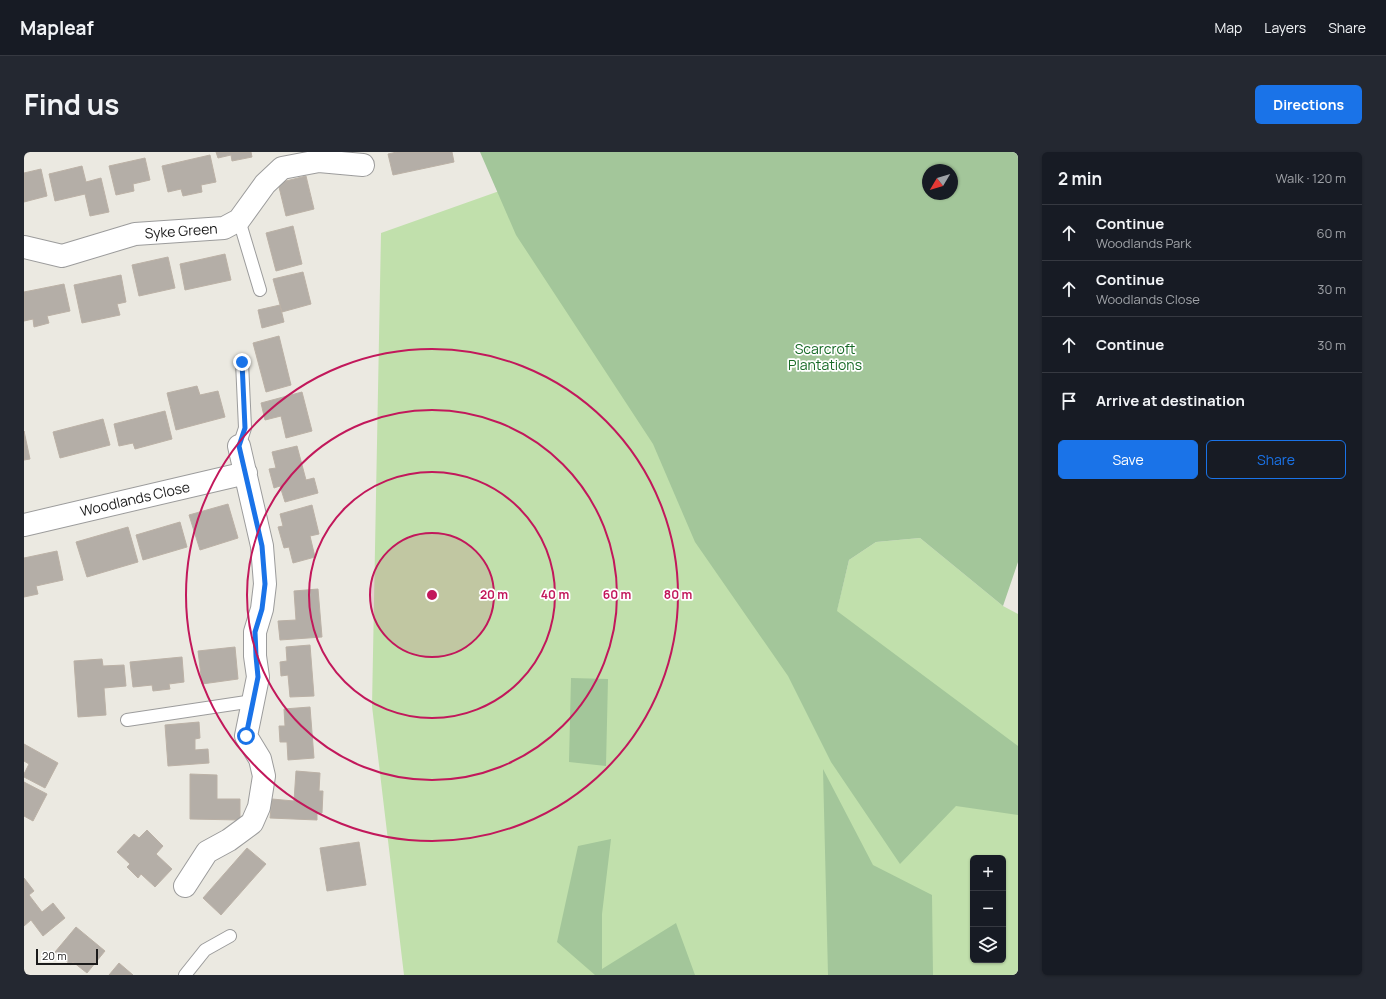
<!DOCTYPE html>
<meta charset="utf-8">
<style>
:root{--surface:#171b24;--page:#242831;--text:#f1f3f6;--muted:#9ea1a6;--line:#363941;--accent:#1a73e8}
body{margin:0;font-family:Manrope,sans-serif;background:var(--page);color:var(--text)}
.controls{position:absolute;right:12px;bottom:12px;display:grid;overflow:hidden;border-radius:6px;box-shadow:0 1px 3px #0004}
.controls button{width:36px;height:36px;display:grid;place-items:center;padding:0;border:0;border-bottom:1px solid var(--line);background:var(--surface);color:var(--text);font:20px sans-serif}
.compass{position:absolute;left:898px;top:12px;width:36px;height:36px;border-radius:50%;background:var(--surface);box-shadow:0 1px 3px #0004;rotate:232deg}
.scale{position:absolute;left:12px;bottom:10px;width:62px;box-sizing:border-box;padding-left:4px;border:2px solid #1b1b1b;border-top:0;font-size:11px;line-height:14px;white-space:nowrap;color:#1b1b1b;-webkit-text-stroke:3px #fff;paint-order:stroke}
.stop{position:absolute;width:12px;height:12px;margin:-9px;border:3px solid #1a73e8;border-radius:50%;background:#fff}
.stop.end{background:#1a73e8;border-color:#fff;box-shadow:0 1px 4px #0008}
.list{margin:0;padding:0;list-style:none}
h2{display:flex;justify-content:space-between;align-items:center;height:52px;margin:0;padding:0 16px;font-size:17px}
h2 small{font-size:13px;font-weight:400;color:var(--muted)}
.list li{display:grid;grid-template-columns:26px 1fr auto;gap:12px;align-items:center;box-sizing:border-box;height:56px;padding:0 16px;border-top:1px solid var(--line)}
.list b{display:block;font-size:15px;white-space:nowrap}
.list p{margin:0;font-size:13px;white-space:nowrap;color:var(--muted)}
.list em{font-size:13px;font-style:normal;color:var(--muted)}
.actions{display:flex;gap:8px;padding:12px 16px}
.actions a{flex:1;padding:9px 0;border:1px solid var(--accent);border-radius:6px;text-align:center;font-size:14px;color:var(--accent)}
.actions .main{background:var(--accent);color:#fff}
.icon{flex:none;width:22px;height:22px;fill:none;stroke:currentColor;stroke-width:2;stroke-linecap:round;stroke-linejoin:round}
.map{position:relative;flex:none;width:994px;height:823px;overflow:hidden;border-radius:6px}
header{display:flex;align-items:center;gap:24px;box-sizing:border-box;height:56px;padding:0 20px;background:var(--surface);border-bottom:1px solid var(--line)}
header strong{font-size:19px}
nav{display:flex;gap:22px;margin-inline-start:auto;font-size:14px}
.intro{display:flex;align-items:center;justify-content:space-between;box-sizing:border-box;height:96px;padding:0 24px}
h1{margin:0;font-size:28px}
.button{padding:10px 18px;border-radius:6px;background:var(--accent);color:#fff;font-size:14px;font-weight:700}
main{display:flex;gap:24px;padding:0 24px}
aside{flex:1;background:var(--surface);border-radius:6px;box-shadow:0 1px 3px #0004}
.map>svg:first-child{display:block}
.grass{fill:#c1e0ac;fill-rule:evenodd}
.forest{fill:#a3c69a;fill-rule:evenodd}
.building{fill:#b4aea7;stroke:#bbb1a6}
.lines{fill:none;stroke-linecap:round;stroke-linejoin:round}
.service-casing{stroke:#9c9c9c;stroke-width:14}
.minor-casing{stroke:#9c9c9c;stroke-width:24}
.service{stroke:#fff;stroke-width:12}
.minor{stroke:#fff;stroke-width:22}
.route{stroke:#1a73e8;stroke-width:5}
.ring{fill:none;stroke:#c2185b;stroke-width:2}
.labels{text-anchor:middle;stroke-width:3.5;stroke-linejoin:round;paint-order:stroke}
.street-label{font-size:14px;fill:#1b1b1b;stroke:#fff}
.park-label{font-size:14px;fill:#176a26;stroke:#fff}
.centre{fill:#c2185b;stroke:#fff;stroke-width:2}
.ring-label{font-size:12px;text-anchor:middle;font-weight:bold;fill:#c2185b;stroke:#fff;stroke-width:3.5;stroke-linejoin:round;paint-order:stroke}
</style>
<header>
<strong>Mapleaf</strong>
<nav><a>Map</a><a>Layers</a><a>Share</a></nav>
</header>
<div class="intro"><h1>Find us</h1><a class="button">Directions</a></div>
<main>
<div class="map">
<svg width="994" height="823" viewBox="0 0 994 823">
<rect width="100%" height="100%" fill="#ebe9e1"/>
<path class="grass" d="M518,24L813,458L825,408L852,390L896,386L979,454L994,462V823H380L348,554L357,81ZM949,706H979V808H949Z"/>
<path class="forest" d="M456,0H994V410L979,454L896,386L852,390L825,408L813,459L994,594V663L932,654L876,712L807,610L764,524L671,390L629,292L492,83ZM904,18H928V42H904Z
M547,526L584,527L582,614L545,610Z
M799,617L849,713L908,743L909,823H804Z
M587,687L578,762V817L652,771L671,823H571L533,790L554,694Z"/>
<path class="building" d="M192,0H227L228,5L208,9L207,3L194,6Z
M373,0H428L430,10L369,23L364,2Z
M186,3L192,30L177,33L178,40L159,44L157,37L144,40L138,14Z
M121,6L126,28L109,32L110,39L92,43L85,14Z
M58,14L62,30L77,26L85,60L66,64L61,42L31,49L25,22Z
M17,17L23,44L0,50V21Z
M282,24L290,57L262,64L254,31Z
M269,74L278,112L252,119L242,81Z
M201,102L207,128L161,138L156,112Z
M144,105L151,136L115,144L108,113Z
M279,120L287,152L258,160L249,127Z
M97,123L102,150L93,152L96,163L58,171L50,133Z
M40,132L46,159L23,164L25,171L10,175L9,167L0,169V140Z
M256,153L260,170L238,176L234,158Z
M255,184L267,233L242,240L229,191Z
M173,234L176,243L194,239L201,265L152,278L143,241Z
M278,240L288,279L262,286L257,264L241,268L237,251Z
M141,259L148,287L111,297L109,291L95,294L90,272Z
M79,267L86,293L36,306L29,280Z
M0,279L6,307L0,308Z
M273,294L282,328L290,326L294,341L261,350L256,334L250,336L245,317L252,316L248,300Z
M204,352L214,386L176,398L165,363Z
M288,353L295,382L286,384L291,405L269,411L265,395L260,396L254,375L259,374L256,362Z
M156,370L163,395L119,408L112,383Z
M104,375L114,410L63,425L52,390Z
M33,399L39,428L12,434L14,442L0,445V406Z
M294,437L298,485L256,488L254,469L272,468L270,439Z
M286,493L290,544L266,545L264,523L257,524L256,510L263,509L262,495Z
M211,495L214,527L178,532L174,499Z
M158,505L160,530L145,532L146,537L129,539L128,533L109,535L106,510Z
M78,507L79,514L100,513L102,534L80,536L82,563L54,565L50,509Z
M286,555L290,606L264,608L263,590H256L255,574H261L260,557Z
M175,570L176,586L171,587V598L184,597L185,611L144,614L141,573Z
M0,592L34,611L21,636L0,625V622L5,612L0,609Z
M272,619L296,621L295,639H299L298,661H293V668L246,666L248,647L270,649Z
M166,622L193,623V647H216V668L166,667Z
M0,630L23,642L9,669L0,664Z
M123,678L139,694L132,702L148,717L131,735L117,722L114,726L103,715L106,712L93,700L110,682L115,686Z
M335,690L342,733L303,739L296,696Z
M223,696L242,712L197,763L179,746Z
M0,726L10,739L5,743L18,760L29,751L41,766L19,784L7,768L0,774Z
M52,775L81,799L63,821L49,810L47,813L31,800Z
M95,811L109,823H85Z"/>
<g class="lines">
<defs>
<path id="service" d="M215,68L236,138
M215,294L221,276L218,210
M103,568L229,549
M161,823L181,798L206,784"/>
<path id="minor" d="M0,95L38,104L111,82L200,76L215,68L241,32L258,16L295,9L339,13
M0,373L222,321
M161,734L183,700L205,688L228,671L235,655L240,624L236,607L222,584L234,525L231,504V480L238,457L241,432L238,394L215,294"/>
</defs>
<use href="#service" class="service-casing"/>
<use href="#minor" class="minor-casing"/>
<use href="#service" class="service"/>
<use href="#minor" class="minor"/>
</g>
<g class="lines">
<path class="route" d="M218,210L221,276L215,294L238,394L241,432L238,457L231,480L232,504L234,525L222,584"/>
</g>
<circle cx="408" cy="443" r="62" fill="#c2185b" fill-opacity=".12"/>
<g class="ring">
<circle cx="408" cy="443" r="62"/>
<circle cx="408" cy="443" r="123"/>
<circle cx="408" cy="443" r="185"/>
<circle cx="408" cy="443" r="246"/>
</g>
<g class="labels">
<g class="street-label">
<text transform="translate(157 79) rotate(-4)" y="5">Syke Green</text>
<text transform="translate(111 347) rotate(-13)" y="5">Woodlands Close</text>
</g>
<g class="park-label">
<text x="801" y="202">Scarcroft<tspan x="801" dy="16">Plantations</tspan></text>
</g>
</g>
<circle cx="408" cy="443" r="6" class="centre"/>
<g class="ring-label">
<text x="470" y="447">20 m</text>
<text x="531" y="447">40 m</text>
<text x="593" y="447">60 m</text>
<text x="654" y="447">80 m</text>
</g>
</svg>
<div class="controls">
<button>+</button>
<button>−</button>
<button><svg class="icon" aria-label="layers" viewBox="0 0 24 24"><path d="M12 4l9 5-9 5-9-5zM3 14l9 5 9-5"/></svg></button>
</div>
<svg class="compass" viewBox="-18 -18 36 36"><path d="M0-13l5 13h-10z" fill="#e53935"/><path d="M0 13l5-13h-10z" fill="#9ea1a6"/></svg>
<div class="scale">20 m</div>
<div class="stop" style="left:222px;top:584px"></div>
<div class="stop end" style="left:218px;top:210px"></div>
</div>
<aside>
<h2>2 min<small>Walk · 120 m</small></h2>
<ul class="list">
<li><svg class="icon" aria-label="ahead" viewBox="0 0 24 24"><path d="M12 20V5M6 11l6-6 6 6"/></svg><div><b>Continue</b><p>Woodlands Park</p></div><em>60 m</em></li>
<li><svg class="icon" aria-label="ahead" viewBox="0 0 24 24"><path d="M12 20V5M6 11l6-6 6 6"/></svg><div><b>Continue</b><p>Woodlands Close</p></div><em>30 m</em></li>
<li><svg class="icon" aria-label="ahead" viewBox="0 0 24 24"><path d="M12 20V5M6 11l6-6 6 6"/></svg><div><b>Continue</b></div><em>30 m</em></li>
<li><svg class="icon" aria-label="arrive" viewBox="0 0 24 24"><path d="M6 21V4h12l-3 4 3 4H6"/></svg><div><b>Arrive at destination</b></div></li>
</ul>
<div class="actions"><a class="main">Save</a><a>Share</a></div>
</aside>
</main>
